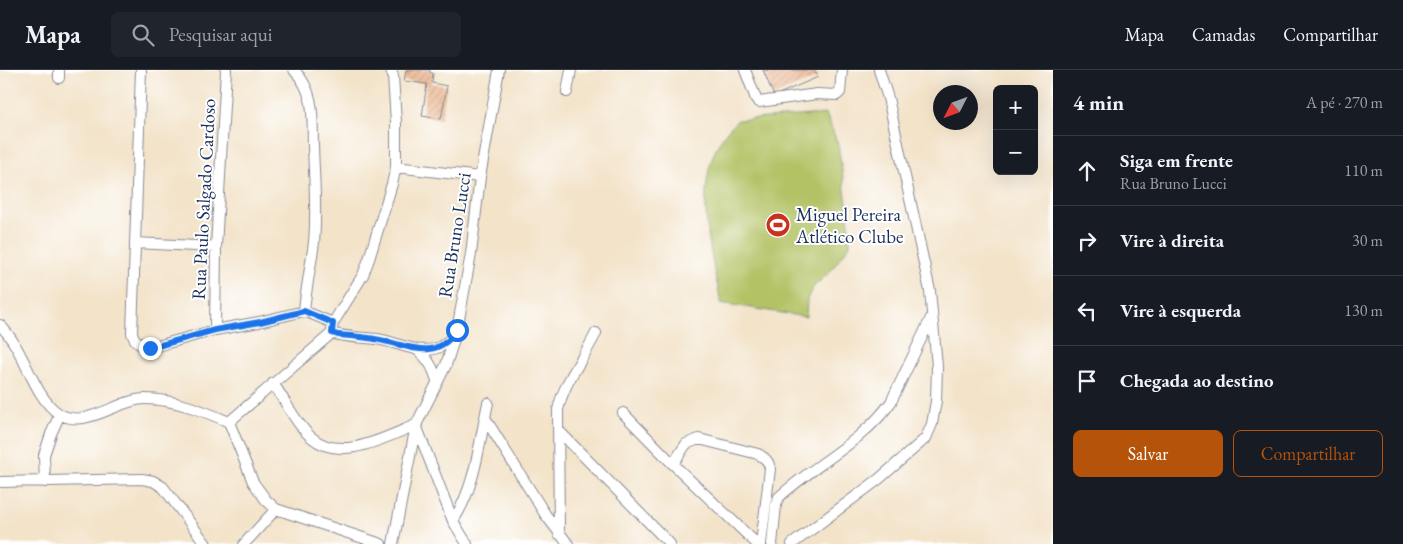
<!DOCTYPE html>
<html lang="pt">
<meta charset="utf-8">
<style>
:root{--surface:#171b24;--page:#20242c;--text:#f1f3f6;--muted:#9ea1a6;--line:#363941;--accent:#b45309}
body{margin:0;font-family:"EB Garamond",serif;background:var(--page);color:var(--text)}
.controls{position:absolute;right:15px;top:15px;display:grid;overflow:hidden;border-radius:8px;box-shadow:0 5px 20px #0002}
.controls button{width:45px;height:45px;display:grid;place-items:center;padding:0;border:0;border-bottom:1px solid var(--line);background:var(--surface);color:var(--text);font:25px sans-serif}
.compass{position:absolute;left:933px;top:15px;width:45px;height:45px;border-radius:50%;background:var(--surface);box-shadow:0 5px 20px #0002;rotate:228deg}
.stop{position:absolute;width:15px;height:15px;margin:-11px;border:4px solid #1a73e8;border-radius:50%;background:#fff}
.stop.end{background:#1a73e8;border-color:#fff;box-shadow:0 1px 5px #0008}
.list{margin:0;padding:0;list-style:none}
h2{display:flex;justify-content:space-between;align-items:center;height:65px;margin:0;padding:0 20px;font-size:21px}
h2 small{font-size:16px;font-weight:400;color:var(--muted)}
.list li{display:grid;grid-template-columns:32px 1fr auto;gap:15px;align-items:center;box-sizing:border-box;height:70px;padding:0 20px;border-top:1px solid var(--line)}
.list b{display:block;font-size:19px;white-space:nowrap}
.list p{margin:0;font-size:16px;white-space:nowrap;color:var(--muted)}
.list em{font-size:16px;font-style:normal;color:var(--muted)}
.actions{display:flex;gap:10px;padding:15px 20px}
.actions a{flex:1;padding:11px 0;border:1px solid var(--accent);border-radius:8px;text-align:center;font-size:18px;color:var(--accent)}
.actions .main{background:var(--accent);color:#fff}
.icon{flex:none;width:28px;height:28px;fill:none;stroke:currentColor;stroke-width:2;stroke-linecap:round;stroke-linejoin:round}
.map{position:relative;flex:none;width:1053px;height:474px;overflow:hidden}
header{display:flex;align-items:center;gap:30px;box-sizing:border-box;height:70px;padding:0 25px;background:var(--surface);border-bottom:1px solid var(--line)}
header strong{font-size:24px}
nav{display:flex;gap:28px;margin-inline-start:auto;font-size:18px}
.search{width:350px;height:45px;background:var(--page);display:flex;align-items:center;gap:12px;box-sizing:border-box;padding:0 18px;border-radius:8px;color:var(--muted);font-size:19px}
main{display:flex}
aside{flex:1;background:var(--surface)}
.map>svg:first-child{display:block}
.pitch{fill:#b2c265;stroke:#667862}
.building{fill:url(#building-hatch)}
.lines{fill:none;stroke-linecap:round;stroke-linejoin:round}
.minor-casing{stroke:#878994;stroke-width:12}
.minor{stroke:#fff;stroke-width:10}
.route{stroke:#1a73e8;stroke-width:6}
.labels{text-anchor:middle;stroke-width:4;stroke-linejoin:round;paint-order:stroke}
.street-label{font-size:19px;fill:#1b2f5e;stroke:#fff}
.poi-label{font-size:19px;fill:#1b2f5e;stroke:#fff;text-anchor:start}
</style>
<header>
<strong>Mapa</strong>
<div class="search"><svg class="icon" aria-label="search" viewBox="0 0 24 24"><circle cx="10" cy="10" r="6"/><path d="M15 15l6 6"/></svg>Pesquisar aqui</div>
<nav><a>Mapa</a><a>Camadas</a><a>Compartilhar</a></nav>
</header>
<main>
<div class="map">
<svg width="1053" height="474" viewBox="0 0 1053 474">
<defs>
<pattern id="building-hatch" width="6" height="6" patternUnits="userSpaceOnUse" patternTransform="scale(1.25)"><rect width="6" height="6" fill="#eaae82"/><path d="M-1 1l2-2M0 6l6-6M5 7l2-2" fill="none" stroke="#bd8e6e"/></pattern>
</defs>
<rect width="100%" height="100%" fill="#fff"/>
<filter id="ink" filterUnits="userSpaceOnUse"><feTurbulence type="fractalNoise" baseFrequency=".02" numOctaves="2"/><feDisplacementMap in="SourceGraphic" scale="10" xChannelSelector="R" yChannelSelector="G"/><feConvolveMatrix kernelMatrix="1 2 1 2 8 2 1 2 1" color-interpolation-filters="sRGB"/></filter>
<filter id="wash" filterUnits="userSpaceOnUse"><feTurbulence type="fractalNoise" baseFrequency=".0096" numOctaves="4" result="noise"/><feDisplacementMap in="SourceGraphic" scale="20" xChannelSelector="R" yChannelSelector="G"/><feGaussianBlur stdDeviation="1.12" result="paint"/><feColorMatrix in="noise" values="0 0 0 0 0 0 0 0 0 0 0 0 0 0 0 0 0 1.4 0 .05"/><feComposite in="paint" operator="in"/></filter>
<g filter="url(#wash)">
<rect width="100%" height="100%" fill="#f3e3c9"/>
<path class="pitch" d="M826,44L838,74L848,140L850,175L829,203L814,216L807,229L806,247L721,233C710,177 686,94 738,50Z"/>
<g id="blocks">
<path class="building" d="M406,0H430V3H433L432,13L447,16L441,49L422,46L427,14L404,11Z
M763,0H814L818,7L774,26Z"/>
</g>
</g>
<g filter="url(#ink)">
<use href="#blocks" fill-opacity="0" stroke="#878994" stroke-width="1"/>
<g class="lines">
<defs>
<path id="minor" d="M141,0L132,263C135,273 141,276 150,278L215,260L259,252L304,241L333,253
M294,0C316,23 312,47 313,76C314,108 317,140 314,172C311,195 306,218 304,241
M745,0L756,29L759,32L817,24L837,25L840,22L842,0
M59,8V0
M567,22L571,0
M396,97L480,107
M135,173L216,177
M0,255C25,280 33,326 58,343C85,361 118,329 145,329C174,329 204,341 229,352L332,263
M215,260L216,177L226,0
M332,260L333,253L363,205L369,189L392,114L396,97V52L393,6L391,0
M332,263C346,268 362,267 377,269C396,272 415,283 434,279C445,276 451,269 457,260L471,184L480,107L499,0
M416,279C428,288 433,297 437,311
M273,313C284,329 296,354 311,367C341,393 385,367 416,355L453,451L467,474
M623,343L673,394L757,474
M485,348L545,444L568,474
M229,352L253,412L266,430L276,439L381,474
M558,360L670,474
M673,394L686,374L699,369L758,384C765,388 769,391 770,399L761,474
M0,412L142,409L153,411L163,417L206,474
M45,412L44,385L51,364L60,344
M453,451C476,416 479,373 488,333
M559,464L558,340C564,311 583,290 596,263
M244,474L276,439
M393,474L416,355L446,295L455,266
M772,474L776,435L779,427C815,394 863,372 891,332L932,246
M792,474L879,409L926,368L932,354L936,331L937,296L930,221L888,28L879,0"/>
</defs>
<use href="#minor" class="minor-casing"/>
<use href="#minor" class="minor"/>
</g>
</g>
<g class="lines" filter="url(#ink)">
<path class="route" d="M150,278L215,260L260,252L304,241L333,253L332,263L338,265C352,266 366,267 380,270C411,276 435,292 457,260"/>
</g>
<defs>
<symbol id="stadium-disc" viewBox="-11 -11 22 22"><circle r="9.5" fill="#c8321e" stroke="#fff"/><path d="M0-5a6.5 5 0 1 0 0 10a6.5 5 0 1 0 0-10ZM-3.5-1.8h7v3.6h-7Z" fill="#fff"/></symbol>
</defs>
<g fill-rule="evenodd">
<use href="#stadium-disc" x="764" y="141" width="28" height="28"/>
</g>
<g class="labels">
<g class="street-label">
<text transform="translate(203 129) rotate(-87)" y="7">Rua Paulo Salgado Cardoso</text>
<text transform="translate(454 165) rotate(-81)" y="7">Rua Bruno Lucci</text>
</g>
<g class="poi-label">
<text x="796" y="151">Miguel Pereira<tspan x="796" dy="22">Atlético Clube</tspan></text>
</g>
</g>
</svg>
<div class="controls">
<button>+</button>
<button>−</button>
</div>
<svg class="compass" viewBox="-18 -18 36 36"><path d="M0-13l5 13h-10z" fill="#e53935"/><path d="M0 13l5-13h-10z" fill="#9ea1a6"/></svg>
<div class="stop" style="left:457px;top:260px"></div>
<div class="stop end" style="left:150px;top:278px"></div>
</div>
<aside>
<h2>4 min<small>A pé · 270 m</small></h2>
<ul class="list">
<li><svg class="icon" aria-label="ahead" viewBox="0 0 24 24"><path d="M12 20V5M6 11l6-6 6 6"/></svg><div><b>Siga em frente</b><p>Rua Bruno Lucci</p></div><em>110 m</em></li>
<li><svg class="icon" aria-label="right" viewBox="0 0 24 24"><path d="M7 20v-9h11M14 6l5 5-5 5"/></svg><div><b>Vire à direita</b></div><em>30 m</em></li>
<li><svg class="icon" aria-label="left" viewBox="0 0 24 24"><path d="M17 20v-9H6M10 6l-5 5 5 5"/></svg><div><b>Vire à esquerda</b></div><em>130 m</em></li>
<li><svg class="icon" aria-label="arrive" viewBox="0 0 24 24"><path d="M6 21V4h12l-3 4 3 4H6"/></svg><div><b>Chegada ao destino</b></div></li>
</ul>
<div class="actions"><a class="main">Salvar</a><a>Compartilhar</a></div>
</aside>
</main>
